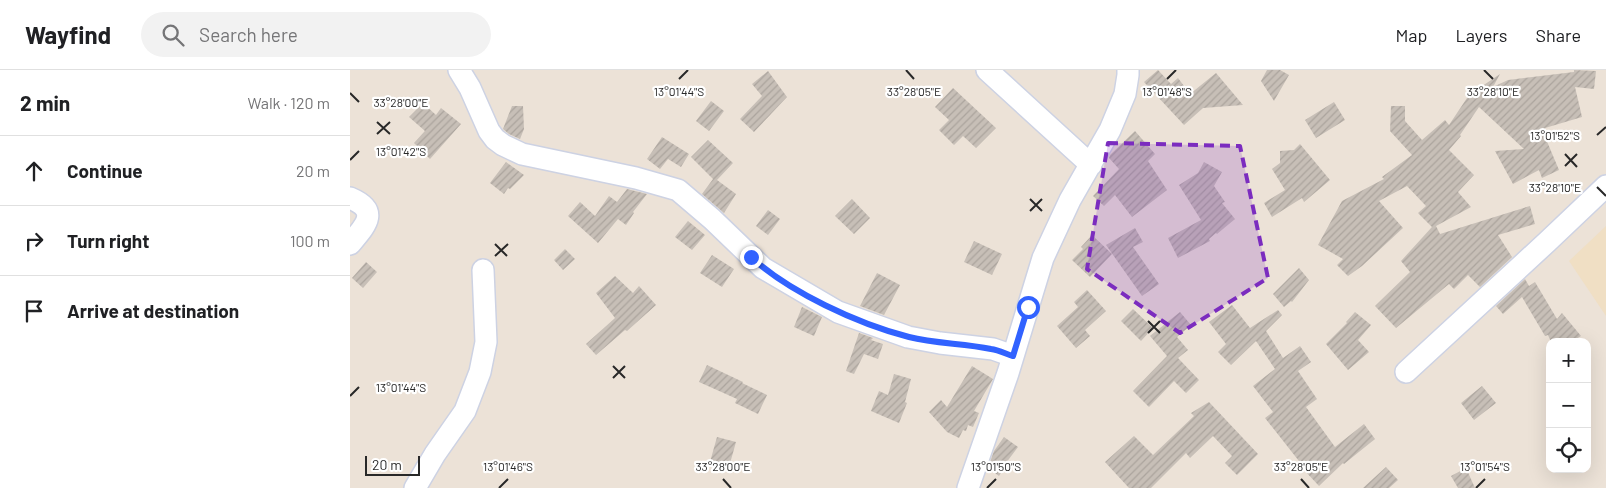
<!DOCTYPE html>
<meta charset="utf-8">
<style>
:root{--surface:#fff;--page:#f2f2f2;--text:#202124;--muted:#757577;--line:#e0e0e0}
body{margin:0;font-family:Barlow,sans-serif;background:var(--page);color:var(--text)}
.controls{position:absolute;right:15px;bottom:15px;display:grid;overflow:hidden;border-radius:10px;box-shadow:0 5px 20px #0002}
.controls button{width:45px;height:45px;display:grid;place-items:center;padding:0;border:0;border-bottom:1px solid var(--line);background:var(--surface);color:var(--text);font:25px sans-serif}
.scale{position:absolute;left:15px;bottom:12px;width:55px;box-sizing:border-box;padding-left:5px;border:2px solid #282828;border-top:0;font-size:14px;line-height:18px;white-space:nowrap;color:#282828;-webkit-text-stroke:4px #fff;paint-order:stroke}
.stop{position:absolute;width:15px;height:15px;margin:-11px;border:4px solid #3162ff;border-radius:50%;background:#fff}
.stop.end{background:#3162ff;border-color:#fff;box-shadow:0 1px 5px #0008}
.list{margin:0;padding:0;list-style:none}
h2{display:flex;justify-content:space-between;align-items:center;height:65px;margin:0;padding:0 20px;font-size:21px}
h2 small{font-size:16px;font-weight:400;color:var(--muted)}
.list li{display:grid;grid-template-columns:32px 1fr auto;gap:15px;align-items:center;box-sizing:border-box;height:70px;padding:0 20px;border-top:1px solid var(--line)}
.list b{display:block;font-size:19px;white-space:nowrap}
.list em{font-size:16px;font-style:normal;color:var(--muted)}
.icon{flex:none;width:28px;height:28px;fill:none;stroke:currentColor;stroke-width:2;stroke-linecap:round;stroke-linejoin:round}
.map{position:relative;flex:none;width:1256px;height:418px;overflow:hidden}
header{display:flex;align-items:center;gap:30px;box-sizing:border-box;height:70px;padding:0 25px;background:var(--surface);border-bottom:1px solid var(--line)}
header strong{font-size:24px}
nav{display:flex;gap:28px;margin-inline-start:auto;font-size:18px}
.search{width:350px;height:45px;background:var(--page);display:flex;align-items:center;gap:12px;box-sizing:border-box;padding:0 18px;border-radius:28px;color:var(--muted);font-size:19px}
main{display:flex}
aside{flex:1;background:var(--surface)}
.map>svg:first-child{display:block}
.education{fill:#f0dfc4}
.building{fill:url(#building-hatch)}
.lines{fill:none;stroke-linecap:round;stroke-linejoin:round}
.minor-casing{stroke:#cdd2e3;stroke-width:24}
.minor{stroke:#fff;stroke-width:21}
.route{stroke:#3162ff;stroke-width:6}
.marked{fill:#7b2cbf;fill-opacity:0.2;stroke:#7b2cbf;stroke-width:4;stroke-dasharray:10 6;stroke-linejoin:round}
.ticks{fill:none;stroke:#282828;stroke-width:2}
.ticks-label{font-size:12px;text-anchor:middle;fill:#282828;stroke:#fff;stroke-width:4.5;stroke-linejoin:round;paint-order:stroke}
</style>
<header>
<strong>Wayfind</strong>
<div class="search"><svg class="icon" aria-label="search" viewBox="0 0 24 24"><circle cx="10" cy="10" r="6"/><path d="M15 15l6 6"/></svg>Search here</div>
<nav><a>Map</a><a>Layers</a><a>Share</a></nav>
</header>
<main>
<aside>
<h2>2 min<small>Walk · 120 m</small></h2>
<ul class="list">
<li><svg class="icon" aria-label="ahead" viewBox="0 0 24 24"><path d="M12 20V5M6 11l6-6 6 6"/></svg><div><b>Continue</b></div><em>20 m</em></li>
<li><svg class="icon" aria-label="right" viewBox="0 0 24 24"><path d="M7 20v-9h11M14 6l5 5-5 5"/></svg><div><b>Turn right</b></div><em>100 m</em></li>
<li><svg class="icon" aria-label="arrive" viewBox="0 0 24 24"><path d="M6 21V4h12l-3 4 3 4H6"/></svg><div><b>Arrive at destination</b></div></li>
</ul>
</aside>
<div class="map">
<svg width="1256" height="418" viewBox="0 0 1256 418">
<defs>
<pattern id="building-hatch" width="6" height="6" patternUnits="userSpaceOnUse" patternTransform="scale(1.25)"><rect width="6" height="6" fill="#c7bfb7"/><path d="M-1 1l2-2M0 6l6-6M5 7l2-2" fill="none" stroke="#aba49d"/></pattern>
</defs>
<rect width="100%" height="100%" fill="#ece2d7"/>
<path class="education" d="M1256,156V246L1219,191Z"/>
<path class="building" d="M808,0L821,14L828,8L840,24L866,3L893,35L853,38L834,55L794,12Z
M917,0H930L939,5L924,31L911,11Z
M1224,0L1246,1L1244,19L1225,17L1232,47L1195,58L1196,61L1193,62L1209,100L1192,108L1189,100L1163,114L1145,81L1174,79L1129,37L1110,65L1111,66L1099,80L1124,105L1108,122L1121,137L1086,156L1090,164L1180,136L1185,154L1148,165L1162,187L1130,217L1118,205L1104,219L1099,214L1046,258L1025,236L1060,202L1051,191L1082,157L1068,143L1076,136L1057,116L1029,131L1053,158L1012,196L998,206L987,195L993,189L968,175L992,131L1034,109L1032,107L1062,85L1040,61L1041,36H1055V51L1072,70L1095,50L1099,55L1119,25L1150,4L1143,17L1158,10L1224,2Z
M418,1L437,27L404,62L390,49L412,26L402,14Z
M603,18L646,58L626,78L613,66L604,75L589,60L599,50L585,37Z
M361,31L374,41L359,61L346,51Z
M984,32L995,50L966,68L955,50Z
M73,33L86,45L91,38L111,54L80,89L64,73L75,61L59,47Z
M162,36H173L174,59L170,69L159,64L153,59Z
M785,61L805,84L798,91L817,120L782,147L765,125L754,136L743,126L769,99L759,88L760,85Z
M312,67L339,84L331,97L318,89L310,99L297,89Z
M358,70L383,93L367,110L386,124L374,143L352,124L363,109L341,87Z
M950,74L980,110L954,132L952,128L922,147L914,133L935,120L922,99L930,93V81L944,80Z
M156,92L174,105L160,119L158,118L154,124L140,113Z
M854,92L872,102L864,116L875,132L872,133L885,149L867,164L866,163L859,169L860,171L828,188L818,168L851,150L829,115L848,103Z
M277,119L297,124L283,142L284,143L276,155L268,149L248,173L218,146L230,132L245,146L259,126L267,132Z
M502,129L520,148L504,164L485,146Z
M418,140L430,149L418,165L406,156Z
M338,151L355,165L342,180L325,167Z
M785,158L793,172L783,177L809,214L792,226L756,175Z
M742,165L762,184L740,207L722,190L733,179L731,177Z
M624,171L652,184L642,205L614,192Z
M215,179L225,189L213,200L204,190Z
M362,185L384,199L372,217L350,203Z
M16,192L27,202L13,218L2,208Z
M949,198L959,210L942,232L941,231L934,237L923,224Z
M527,203L550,215L534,245L510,236Z
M265,206L283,223L289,216L306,235L277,261L275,260L246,285L236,274L265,248L246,223Z
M1175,209L1179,216L1185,212L1207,249L1212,243L1231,266L1221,272H1201L1198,265L1195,266L1172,227L1153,244L1146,236Z
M737,220L756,241L735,260L740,266L726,278L707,256L728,237L724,232Z
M882,235L900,258L928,240L932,245L916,261L933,288L950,276L961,292L948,301L967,329L956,337L985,377L1014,354L1025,369L994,394L993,393L969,416L955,401L956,400L915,348L923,342L903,316L925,299L906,271L881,295L868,282L876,274L859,252Z
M452,237L472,247L464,266L444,257Z
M783,239L803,258L791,271L771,251Z
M830,242L841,255L827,267L838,280L828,288L849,310L836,323L824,311L799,337L783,321L817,286L800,266Z
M1005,242L1021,255L1008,270L1019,282L998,300L976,274L997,253L996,252Z
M509,263L523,268L521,270L533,274L528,289L514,284L504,304L496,301Z
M357,295L393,312L392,313L417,325L408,344L385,333L387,329L349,312Z
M622,296L643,309L624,341L629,343L623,357L618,355L616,361L613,360L609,368L597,362L579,342L591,330L597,337Z
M544,304L561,309L555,332L557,333L549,353L521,341L529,321L538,325Z
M1132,316L1146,333L1124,350L1111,333Z
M859,332L908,384L887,405L875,393L882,386L863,366L840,388L836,383L801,418H779L755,392L784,366L803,385L844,346L841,343Z
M367,367L386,372L379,397L360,392Z
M654,367L668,377L656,393L657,394L649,406L638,398L644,381Z
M1036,397L1048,410L1039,418H1013Z
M1116,398L1125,418H1108L1101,406Z"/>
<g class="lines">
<defs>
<path id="minor" d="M109,0L120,18L139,61L145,69L153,75L172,84L286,108L328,120L362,149L413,198L488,242L558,267L590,273L643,279L663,286
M637,0L741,95
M0,128C31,141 15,156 0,174
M1056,302L1197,172L1256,116
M65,418L85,384L115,341L130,302L136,272L133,200
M618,418L658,303L693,188L720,130L760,60L775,24L778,5V0"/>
</defs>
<use href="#minor" class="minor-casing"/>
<use href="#minor" class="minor"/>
</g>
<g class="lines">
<path class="route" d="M401,187C439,222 508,254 559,267C586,274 614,273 641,279C649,280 656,284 663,286L678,237"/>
</g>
<path class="marked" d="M758,73L890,76L918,208L830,263L737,199Z"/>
<path class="ticks" d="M556,0L564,9M1134,0L1143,9M329,9L338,0M817,9L826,0M0,23L9,32M27,52L40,64M27,64L40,52M1247,65L1256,57M1215,84L1227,97M0,90L9,81M1215,96L1227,84M1247,117L1256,126M680,129L692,141M680,141L692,129M145,174L157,186M145,186L158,174M798,251L810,263M798,263L810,251M263,296L275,308M263,308L275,296M0,326L9,317M373,409L381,418M951,409L959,418M149,418L158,409M637,418L646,409M1126,418L1135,409"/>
<g class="ticks-label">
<text x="329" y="26">13°01'44"S</text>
<text x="817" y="26">13°01'48"S</text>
<text x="564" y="26">33°28'05"E</text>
<text x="1143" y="26">33°28'10"E</text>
<text x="51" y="37">33°28'00"E</text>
<text x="1205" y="70">13°01'52"S</text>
<text x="51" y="86">13°01'42"S</text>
<text x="1205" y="122">33°28'10"E</text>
<text x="51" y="322">13°01'44"S</text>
<text x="373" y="401">33°28'00"E</text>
<text x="951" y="401">33°28'05"E</text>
<text x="158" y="401">13°01'46"S</text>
<text x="646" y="401">13°01'50"S</text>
<text x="1135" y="401">13°01'54"S</text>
</g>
</svg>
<div class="controls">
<button>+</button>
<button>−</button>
<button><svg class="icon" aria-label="locate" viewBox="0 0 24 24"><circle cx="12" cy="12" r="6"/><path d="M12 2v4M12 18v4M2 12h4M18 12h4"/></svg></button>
</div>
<div class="scale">20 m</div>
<div class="stop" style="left:678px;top:237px"></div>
<div class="stop end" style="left:401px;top:187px"></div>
</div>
</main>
